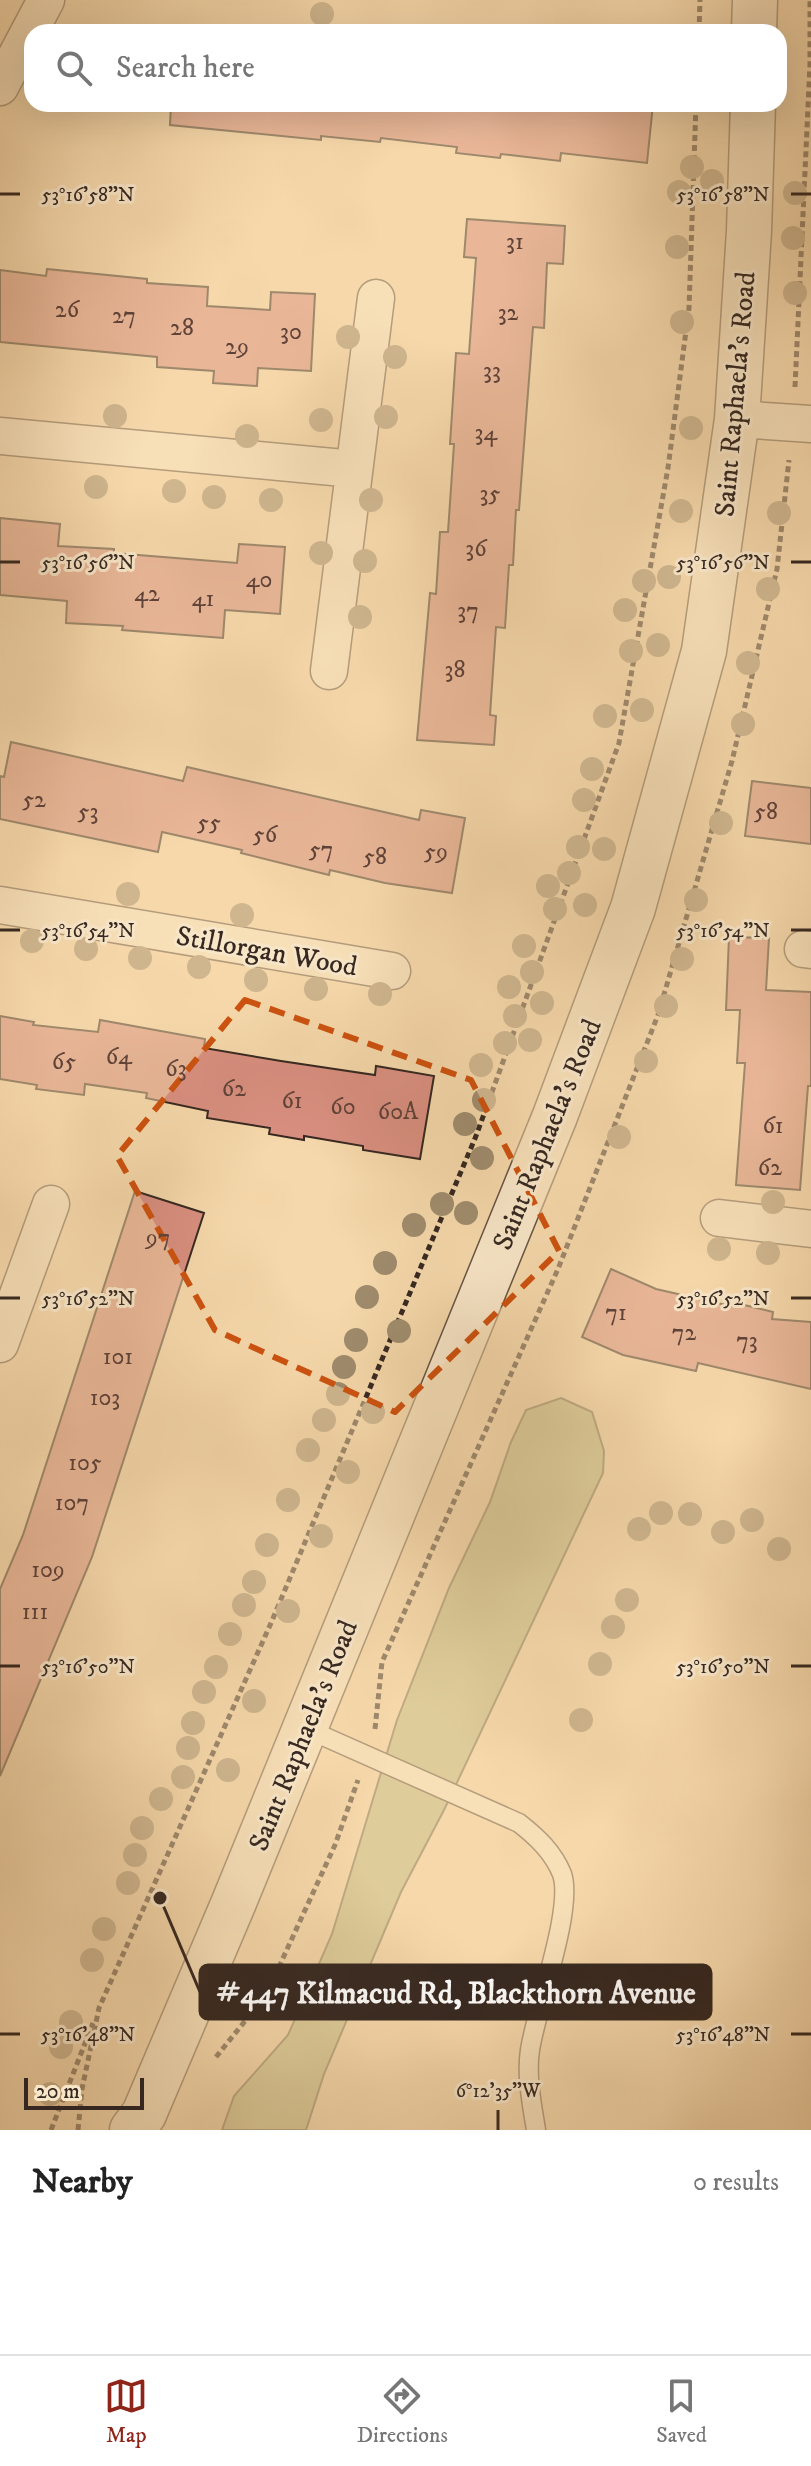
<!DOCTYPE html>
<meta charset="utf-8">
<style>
:root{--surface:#fff;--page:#f6f6f6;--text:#222;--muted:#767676;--line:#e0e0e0;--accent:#8f2418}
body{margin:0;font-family:"IM FELL DW Pica",serif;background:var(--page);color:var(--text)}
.scale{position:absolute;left:24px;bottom:20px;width:120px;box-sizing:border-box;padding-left:8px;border:4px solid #362821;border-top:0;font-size:22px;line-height:28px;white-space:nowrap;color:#362821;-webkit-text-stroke:6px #f8e6c8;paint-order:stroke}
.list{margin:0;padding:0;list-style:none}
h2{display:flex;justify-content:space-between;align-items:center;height:104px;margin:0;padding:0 32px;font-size:34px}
h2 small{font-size:26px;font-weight:400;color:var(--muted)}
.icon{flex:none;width:44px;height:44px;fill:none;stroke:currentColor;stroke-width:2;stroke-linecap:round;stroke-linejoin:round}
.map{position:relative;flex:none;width:811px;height:2130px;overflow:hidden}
.search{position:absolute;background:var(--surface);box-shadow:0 8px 32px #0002;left:24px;right:24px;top:24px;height:88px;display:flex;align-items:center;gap:20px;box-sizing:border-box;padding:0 28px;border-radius:24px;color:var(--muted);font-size:30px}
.sheet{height:224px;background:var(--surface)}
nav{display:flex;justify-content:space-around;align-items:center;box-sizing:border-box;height:112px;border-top:2px solid var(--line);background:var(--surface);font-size:22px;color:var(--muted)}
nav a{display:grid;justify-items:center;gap:4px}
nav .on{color:var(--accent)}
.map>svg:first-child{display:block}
.green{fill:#c1bd85;stroke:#7c7253;stroke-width:2}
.building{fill:#d98f80;stroke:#362821;stroke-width:2}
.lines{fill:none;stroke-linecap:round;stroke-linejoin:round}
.service-casing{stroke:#665444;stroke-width:21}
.minor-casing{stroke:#665444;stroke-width:39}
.tertiary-casing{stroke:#665444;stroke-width:47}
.path{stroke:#362821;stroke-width:5;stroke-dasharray:6 4;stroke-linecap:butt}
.service{stroke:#f8e6c8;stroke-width:18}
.minor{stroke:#f8e6c8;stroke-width:36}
.tertiary{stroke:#f8e6c8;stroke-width:44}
.tree{fill:#9f8c6d}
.marked{fill:none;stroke:#cd520f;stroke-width:6;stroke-dasharray:16 10;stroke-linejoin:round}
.ticks{fill:none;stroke:#362821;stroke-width:3}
.labels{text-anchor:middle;stroke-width:6;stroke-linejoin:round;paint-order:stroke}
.number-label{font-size:24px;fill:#5f4239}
.street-label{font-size:28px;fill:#362821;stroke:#f8e6c8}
.ticks-label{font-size:20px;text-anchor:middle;fill:#362821;stroke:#f8e6c8;stroke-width:6;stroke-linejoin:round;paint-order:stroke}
.leader{fill:none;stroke:#362821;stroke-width:3}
.callout-dot{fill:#362821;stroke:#f8e6c8;stroke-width:3}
.callout{fill:#362821;stroke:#362821;stroke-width:3}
.callout-label{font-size:30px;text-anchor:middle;font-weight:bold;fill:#fff}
</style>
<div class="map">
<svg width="811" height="2130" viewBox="0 0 811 2130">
<rect width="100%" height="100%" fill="#f5d8ab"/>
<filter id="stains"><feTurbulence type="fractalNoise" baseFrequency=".0025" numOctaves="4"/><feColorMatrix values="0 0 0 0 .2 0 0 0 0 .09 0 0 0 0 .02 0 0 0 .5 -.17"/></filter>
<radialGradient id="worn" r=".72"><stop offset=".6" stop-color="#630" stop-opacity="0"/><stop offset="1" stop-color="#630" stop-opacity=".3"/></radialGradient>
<path class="green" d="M561,1398L592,1412L604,1451L603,1473L444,1810L401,1892L324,2074L306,2130H222L234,2096L288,2035L332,1934L397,1720L449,1588L490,1502L511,1442L526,1410Z"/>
<path class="building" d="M171,104H653L647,163L561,153L560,161L501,154L500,158L456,153L457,147L381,138L380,142L321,136V140L170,125Z
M467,219L565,226L563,264L547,263L544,328L533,327L519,510H516L513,565H509L505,628L496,627L490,715L496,716L494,745L417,740L430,593L436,594L440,532H448L454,444H450L456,353L469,354L476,258L464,257Z
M47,269L147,279V283L208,287L207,306L270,310L271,292L315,294L311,371L258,368L257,386L213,383L214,371L157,367V357L0,342V270L46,276Z
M0,518L60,524L58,546L114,549V553L237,563L239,544L285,547L280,614L225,610L223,638L122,630L123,626L66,623L67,601L0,595Z
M11,742L183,781L187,767L419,820L421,810L465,818L452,893L385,883L330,870L329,875L241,853L242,850L162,832L158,852L0,819V776L4,777Z
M752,781L811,788V844L745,836Z
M729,937L769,938L766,990L811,992V1086H808L800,1190L736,1185L745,1063H737L740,1010H726Z
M0,1016L34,1022L33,1025L98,1032L100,1020L205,1039L204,1048L281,1061L375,1075L376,1066L434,1076L420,1159L363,1150V1146L304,1136V1140L269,1134L270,1128L207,1118L208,1111L146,1098L147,1093L85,1084L84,1095L36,1089L37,1085L0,1079Z
M135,1191L204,1213L92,1557L0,1776V1589L23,1535Z
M611,1269L656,1289L735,1307L736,1303L773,1312L772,1319L811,1322V1389L698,1363L696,1371L623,1355L582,1337Z"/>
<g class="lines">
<defs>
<path id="service" d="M305,1728L519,1823C537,1837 553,1852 562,1874C574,1909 536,2009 530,2050C526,2076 532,2105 536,2130"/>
<path id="minor" d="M0,87L46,0
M737,419L811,424
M0,436L354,469
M329,671L376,298
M0,905L392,971
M803,949L811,950
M719,1218L811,1229
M0,1344L51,1204"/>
<path id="tertiary" d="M754,32L755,0
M132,2130L144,2114L234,1902L555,1116L633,908L704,651L737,419L749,231L753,104"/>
</defs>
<use href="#service" class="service-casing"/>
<use href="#minor" class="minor-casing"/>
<use href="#tertiary" class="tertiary-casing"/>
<path class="path" d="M699,32L700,0
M795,387L810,64V0
M375,1729L382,1662L558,1269L658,1015L732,761L777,569L789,460
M216,2057L266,1995L335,1845L358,1780
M51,2130L93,2023
M78,2130L82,2089L99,2008L271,1623L476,1136L619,743L668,468L689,308L696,104"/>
<use href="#service" class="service"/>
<use href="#minor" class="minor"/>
<use href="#tertiary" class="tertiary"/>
</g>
<g class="tree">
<circle cx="322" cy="14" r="12"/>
<circle cx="692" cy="167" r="12"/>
<circle cx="712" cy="181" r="12"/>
<circle cx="679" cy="192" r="12"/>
<circle cx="795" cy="193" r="12"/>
<circle cx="793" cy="238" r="12"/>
<circle cx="677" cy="247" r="12"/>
<circle cx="795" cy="293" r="12"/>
<circle cx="682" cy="322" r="12"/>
<circle cx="348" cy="337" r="12"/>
<circle cx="395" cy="357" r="12"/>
<circle cx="115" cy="416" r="12"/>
<circle cx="386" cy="417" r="12"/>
<circle cx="321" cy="420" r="12"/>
<circle cx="691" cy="428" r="12"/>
<circle cx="247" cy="436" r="12"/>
<circle cx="96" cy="487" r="12"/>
<circle cx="174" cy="491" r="12"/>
<circle cx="214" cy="497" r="12"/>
<circle cx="271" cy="500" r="12"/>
<circle cx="371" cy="500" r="12"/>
<circle cx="681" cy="511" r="12"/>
<circle cx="779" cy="513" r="12"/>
<circle cx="321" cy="553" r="12"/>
<circle cx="365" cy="561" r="12"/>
<circle cx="669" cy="577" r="12"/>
<circle cx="644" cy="581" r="12"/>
<circle cx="768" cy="589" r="12"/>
<circle cx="625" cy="610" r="12"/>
<circle cx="360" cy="617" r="12"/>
<circle cx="658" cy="645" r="12"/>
<circle cx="631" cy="651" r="12"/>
<circle cx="748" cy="663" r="12"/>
<circle cx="642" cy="710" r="12"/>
<circle cx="605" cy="716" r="12"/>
<circle cx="743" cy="724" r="12"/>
<circle cx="592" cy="769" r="12"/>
<circle cx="584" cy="800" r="12"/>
<circle cx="721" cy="823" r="12"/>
<circle cx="578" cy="847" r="12"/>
<circle cx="604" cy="849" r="12"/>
<circle cx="569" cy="873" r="12"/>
<circle cx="548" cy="886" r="12"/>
<circle cx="128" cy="894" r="12"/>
<circle cx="696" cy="900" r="12"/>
<circle cx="585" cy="905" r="12"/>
<circle cx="555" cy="909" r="12"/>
<circle cx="242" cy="915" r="12"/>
<circle cx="32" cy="941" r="12"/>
<circle cx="524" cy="946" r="12"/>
<circle cx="86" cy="949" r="12"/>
<circle cx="140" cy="958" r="12"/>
<circle cx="682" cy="959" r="12"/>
<circle cx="199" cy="967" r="12"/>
<circle cx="532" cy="972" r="12"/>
<circle cx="256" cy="980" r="12"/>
<circle cx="509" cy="987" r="12"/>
<circle cx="316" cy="989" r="12"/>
<circle cx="380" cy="994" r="12"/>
<circle cx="542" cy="1003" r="12"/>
<circle cx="666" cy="1006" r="12"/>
<circle cx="515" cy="1016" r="12"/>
<circle cx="530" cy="1040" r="12"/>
<circle cx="505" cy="1043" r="12"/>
<circle cx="646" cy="1061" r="12"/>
<circle cx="481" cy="1065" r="12"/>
<circle cx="484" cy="1100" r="12"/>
<circle cx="465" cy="1124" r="12"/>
<circle cx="619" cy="1137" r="12"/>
<circle cx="482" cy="1158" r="12"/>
<circle cx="773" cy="1202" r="12"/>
<circle cx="442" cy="1204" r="12"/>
<circle cx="466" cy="1213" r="12"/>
<circle cx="414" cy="1225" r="12"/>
<circle cx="719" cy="1249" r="12"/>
<circle cx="768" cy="1253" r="12"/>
<circle cx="385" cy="1263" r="12"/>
<circle cx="367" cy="1297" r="12"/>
<circle cx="399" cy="1331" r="12"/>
<circle cx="356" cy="1340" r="12"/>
<circle cx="344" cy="1367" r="12"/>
<circle cx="338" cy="1394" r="12"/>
<circle cx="373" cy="1412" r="12"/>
<circle cx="324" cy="1420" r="12"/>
<circle cx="308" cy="1450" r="12"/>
<circle cx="348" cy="1472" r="12"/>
<circle cx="288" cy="1500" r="12"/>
<circle cx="661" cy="1513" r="12"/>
<circle cx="690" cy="1514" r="12"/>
<circle cx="752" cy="1520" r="12"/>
<circle cx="639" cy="1529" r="12"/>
<circle cx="723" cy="1532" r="12"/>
<circle cx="321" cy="1536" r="12"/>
<circle cx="267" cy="1545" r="12"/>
<circle cx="779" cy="1549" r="12"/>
<circle cx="254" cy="1582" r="12"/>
<circle cx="627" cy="1600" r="12"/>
<circle cx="244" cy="1605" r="12"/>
<circle cx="288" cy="1611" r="12"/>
<circle cx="613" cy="1627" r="12"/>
<circle cx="230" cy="1634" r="12"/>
<circle cx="600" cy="1664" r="12"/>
<circle cx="216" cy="1667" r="12"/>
<circle cx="204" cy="1692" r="12"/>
<circle cx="254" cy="1701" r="12"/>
<circle cx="581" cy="1720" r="12"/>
<circle cx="193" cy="1723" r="12"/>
<circle cx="188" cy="1748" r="12"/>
<circle cx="228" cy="1770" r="12"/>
<circle cx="183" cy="1777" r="12"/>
<circle cx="161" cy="1799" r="12"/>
<circle cx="142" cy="1828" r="12"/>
<circle cx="135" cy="1855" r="12"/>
<circle cx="128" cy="1883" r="12"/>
<circle cx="104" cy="1929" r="12"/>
<circle cx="92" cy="1960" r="12"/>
<circle cx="71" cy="2022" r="12"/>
<circle cx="61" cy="2047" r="12"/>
<circle cx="50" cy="2094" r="12"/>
</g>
<path d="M0 0H811V2130H0ZM245,1000L471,1080L559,1251L395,1412L215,1330L117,1156Z" fill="#f5d8ab" fill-opacity=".55" fill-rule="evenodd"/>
<path class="marked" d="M245,1000L471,1080L559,1251L395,1412L215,1330L117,1156Z"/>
<path class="ticks" d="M0,194H20M791,194H811M0,562H20M791,562H811M0,930H20M791,930H811M0,1298H20M791,1298H811M0,1666H20M791,1666H811M0,2034H20M791,2034H811M498,2110V2130"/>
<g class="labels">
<g class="number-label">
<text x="515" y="249">31</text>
<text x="67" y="317">26</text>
<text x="508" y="320">32</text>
<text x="124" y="323">27</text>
<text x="182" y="335">28</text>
<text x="291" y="339">30</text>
<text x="237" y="354">29</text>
<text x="492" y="378">33</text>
<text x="486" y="440">34</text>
<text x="490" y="501">35</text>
<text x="476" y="556">36</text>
<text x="259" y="587">40</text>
<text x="147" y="601">42</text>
<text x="203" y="606">41</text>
<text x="468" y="618">37</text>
<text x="455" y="677">38</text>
<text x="34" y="807">52</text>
<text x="88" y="819">53</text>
<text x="766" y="819">58</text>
<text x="209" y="830">55</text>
<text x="265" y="842">56</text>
<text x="321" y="857">57</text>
<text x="436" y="859">59</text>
<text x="375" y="864">58</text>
<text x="119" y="1064">64</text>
<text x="64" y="1069">65</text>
<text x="176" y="1076">63</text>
<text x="234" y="1096">62</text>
<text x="292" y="1108">61</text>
<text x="343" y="1114">60</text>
<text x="398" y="1119">60A</text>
<text x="773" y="1133">61</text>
<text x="770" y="1175">62</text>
<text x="158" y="1245">97</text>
<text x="616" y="1320">71</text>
<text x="684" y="1340">72</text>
<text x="747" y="1348">73</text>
<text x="118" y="1364">101</text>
<text x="105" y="1405">103</text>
<text x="85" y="1470">105</text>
<text x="72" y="1510">107</text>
<text x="48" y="1577">109</text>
<text x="35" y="1619">111</text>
</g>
<g class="street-label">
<text transform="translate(734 394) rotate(-85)" y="10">Saint Raphaela’s Road</text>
<text transform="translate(267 950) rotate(10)" y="10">Stillorgan Wood</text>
<text transform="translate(546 1134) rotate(-68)" y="10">Saint Raphaela’s Road</text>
<text transform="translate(302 1735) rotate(-68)" y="10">Saint Raphaela’s Road</text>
</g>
</g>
<g class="ticks-label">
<text x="88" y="201">53°16'58"N</text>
<text x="723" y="201">53°16'58"N</text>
<text x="88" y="569">53°16'56"N</text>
<text x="723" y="569">53°16'56"N</text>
<text x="88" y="937">53°16'54"N</text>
<text x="723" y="937">53°16'54"N</text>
<text x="88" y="1305">53°16'52"N</text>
<text x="723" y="1305">53°16'52"N</text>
<text x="88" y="1673">53°16'50"N</text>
<text x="723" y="1673">53°16'50"N</text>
<text x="88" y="2041">53°16'48"N</text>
<text x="723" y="2041">53°16'48"N</text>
<text x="498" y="2097">6°12'35"W</text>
</g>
<path class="leader" d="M160 1898L200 1992"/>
<circle class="callout-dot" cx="160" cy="1898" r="8"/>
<rect class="callout" x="200" y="1965" width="511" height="54" rx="8"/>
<g class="callout-label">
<text x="456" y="2003">#447 Kilmacud Rd, Blackthorn Avenue</text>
</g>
<rect width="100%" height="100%" filter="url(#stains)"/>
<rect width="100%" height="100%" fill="url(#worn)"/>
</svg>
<div class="scale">20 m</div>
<div class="search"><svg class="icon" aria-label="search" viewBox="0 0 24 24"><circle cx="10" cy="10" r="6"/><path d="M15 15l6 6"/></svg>Search here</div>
</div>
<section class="sheet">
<h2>Nearby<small>0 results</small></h2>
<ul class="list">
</ul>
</section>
<nav>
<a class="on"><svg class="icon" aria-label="map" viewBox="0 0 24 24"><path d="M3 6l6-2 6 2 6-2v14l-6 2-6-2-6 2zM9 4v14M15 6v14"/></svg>Map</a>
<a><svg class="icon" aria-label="directions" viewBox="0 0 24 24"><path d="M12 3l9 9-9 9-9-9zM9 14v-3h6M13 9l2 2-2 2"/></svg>Directions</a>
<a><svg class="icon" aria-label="saved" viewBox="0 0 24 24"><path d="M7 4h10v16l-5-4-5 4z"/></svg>Saved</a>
</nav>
